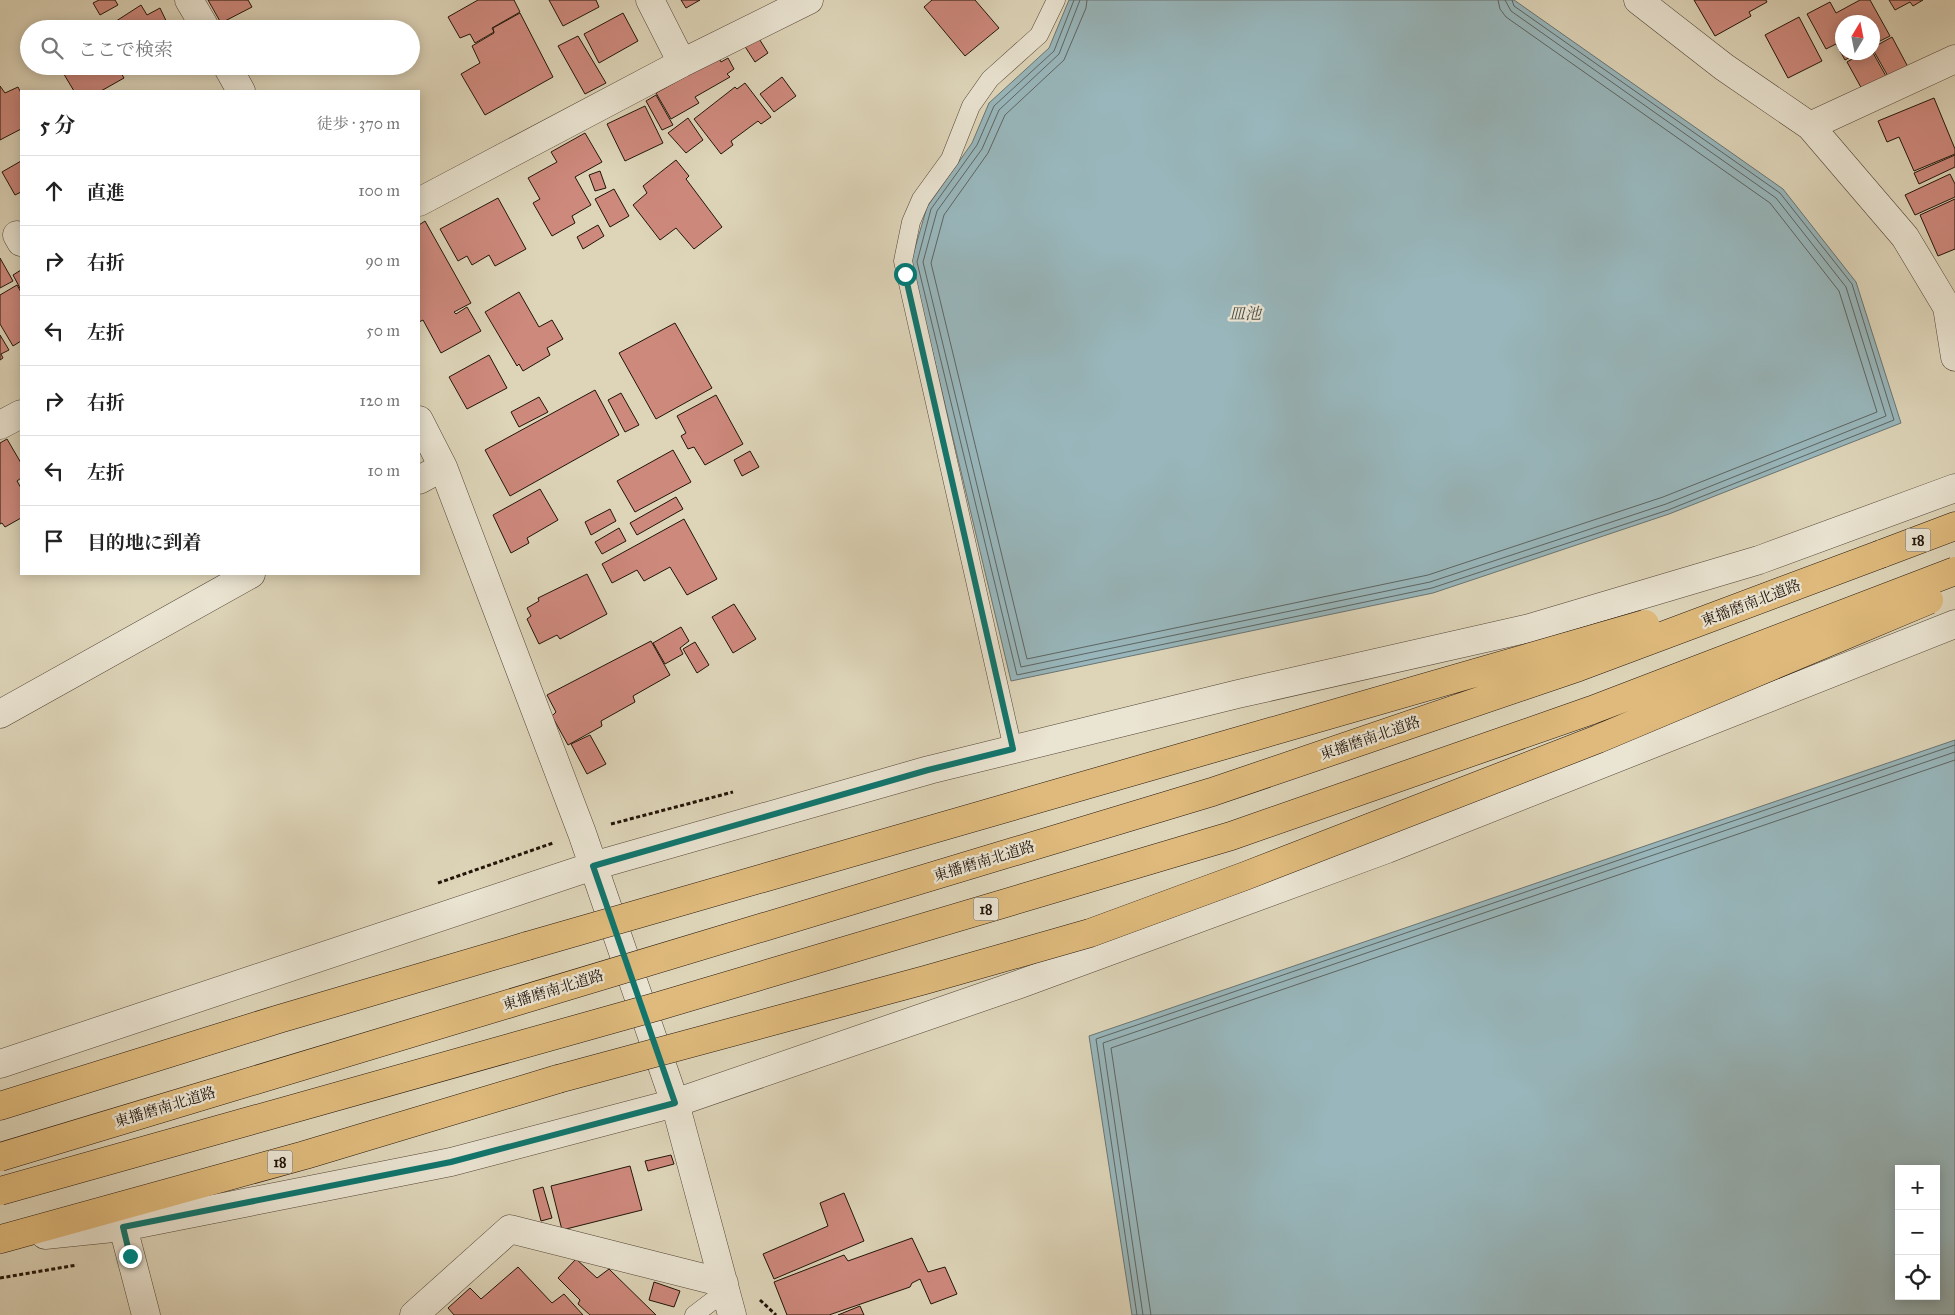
<!DOCTYPE html>
<html lang="ja">
<meta charset="utf-8">
<style>
:root{--surface:#fff;--page:#f6f6f6;--text:#222;--muted:#767676;--line:#e0e0e0}
body{margin:0;font-family:"IM FELL Great Primer","Noto Serif JP",serif;background:var(--page);color:var(--text)}
.controls{position:absolute;right:15px;bottom:15px;display:grid;overflow:hidden;border-radius:0px;box-shadow:0 2px 12px #0003}
.controls button{width:45px;height:45px;display:grid;place-items:center;padding:0;border:0;border-bottom:1px solid var(--line);background:var(--surface);color:var(--text);font:25px sans-serif}
.compass{position:absolute;left:1835px;top:15px;width:45px;height:45px;border-radius:50%;background:var(--surface);box-shadow:0 2px 12px #0003;rotate:10deg}
.stop{position:absolute;width:15px;height:15px;margin:-11px;border:4px solid #0f766e;border-radius:50%;background:#fff}
.stop.end{background:#0f766e;border-color:#fff;box-shadow:0 1px 5px #0008}
.list{margin:0;padding:0;list-style:none}
h2{display:flex;justify-content:space-between;align-items:center;height:65px;margin:0;padding:0 20px;font-size:21px}
h2 small{font-size:16px;font-weight:400;color:var(--muted)}
.list li{display:grid;grid-template-columns:32px 1fr auto;gap:15px;align-items:center;box-sizing:border-box;height:70px;padding:0 20px;border-top:1px solid var(--line)}
.list b{display:block;font-size:19px;white-space:nowrap}
.list em{font-size:16px;font-style:normal;color:var(--muted)}
.icon{flex:none;width:28px;height:28px;fill:none;stroke:currentColor;stroke-width:2;stroke-linecap:round;stroke-linejoin:round}
.map{position:relative;flex:none;width:1955px;height:1315px;overflow:hidden}
.search{position:absolute;background:var(--surface);box-shadow:0 2px 12px #0003;left:20px;top:20px;width:400px;height:55px;display:flex;align-items:center;gap:12px;box-sizing:border-box;padding:0 18px;border-radius:28px;color:var(--muted);font-size:19px}
.panel{position:absolute;background:var(--surface);box-shadow:0 2px 12px #0003;left:20px;top:90px;width:400px;height:485px;border-radius:0px}
.map>svg:first-child{display:block}
.water{fill:#98b6bb;stroke:#697574;fill-rule:evenodd}
.lines{fill:none;stroke-linecap:round;stroke-linejoin:round}
.shore{stroke:#5d6562;stroke-width:1}
.building{fill:#ce897d;stroke:#221409}
.lane-casing{stroke:#514435;stroke-width:19}
.street-casing{stroke:#514435;stroke-width:29}
.highway-casing{stroke:#221409;stroke-width:29}
.path{stroke:#221409;stroke-width:3;stroke-dasharray:4 2.5;stroke-linecap:butt}
.lane{stroke:#eae4d2;stroke-width:18}
.street{stroke:#eae4d2;stroke-width:28}
.highway{stroke:#dfba7c;stroke-width:28}
.highway-bridge-casing{stroke:#221409;stroke-width:29;stroke-linecap:butt}
.highway-bridge{stroke:#dfba7c;stroke-width:28}
.route{stroke:#0f766e;stroke-width:6}
.labels{text-anchor:middle;stroke-width:4.5;stroke-linejoin:round;paint-order:stroke}
.shield{fill:#eae4d2;stroke:#5e5245;stroke-width:1}
.shield-label{font-size:14px;font-weight:bold;fill:#221409}
.street-label{font-size:15px;fill:#221409;stroke:#eae4d2}
.water-label{font-size:16px;font-style:italic;fill:#4b4d47;stroke:#eae4d2}
</style>
<div class="map">
<svg width="1955" height="1315" viewBox="0 0 1955 1315">
<rect width="100%" height="100%" fill="#ded5b9"/>
<filter id="stains"><feTurbulence type="fractalNoise" baseFrequency=".004" numOctaves="4"/><feColorMatrix values="0 0 0 0 .2 0 0 0 0 .09 0 0 0 0 .02 0 0 0 .5 -.17"/></filter>
<radialGradient id="worn" r=".72"><stop offset=".6" stop-color="#630" stop-opacity="0"/><stop offset="1" stop-color="#630" stop-opacity=".3"/></radialGradient>
<path class="water" d="M1069,0H1514L1783,189L1856,282L1901,423L1669,514L1433,593L1011,681L911,262L927,207L972,143L989,103L1049,48Z
M1955,740V1315H1132L1089,1036ZM1899,1169H1936V1296H1899Z"/>
<g class="lines">
<path class="shore" d="M1074,0L1054,51L994,106L977,145L931,209L917,262L1017,675L1432,588L1668,510L1894,420L1852,284L1780,193L1514,6L1512,0
M1080,0L1059,54L999,110L982,149L937,211L923,262L1021,667L1430,582L1666,504L1886,416L1846,287L1776,198L1511,11L1505,0
M1087,0L1086,8L1064,60L1005,115L988,153L944,215L931,263L1027,659L1428,575L1663,497L1877,412L1839,291L1770,203L1506,17L1500,9L1498,0
M1137,1315L1096,1039L1955,745
M1143,1315L1103,1043L1955,752
M1151,1315L1111,1048L1955,760"/>
</g>
<path class="building" d="M99,0H115L118,5L100,15L93,3Z
M208,0H248L252,7L221,23Z
M478,0H514L520,12L492,28L494,32L475,43L470,34L460,38L448,17Z
M549,0H596L599,7L563,26Z
M681,0H700L686,8Z
M932,0H975L999,28L965,56L924,7Z
M1694,0H1766L1767,2L1749,12L1751,16L1715,36Z
M1860,0H1870L1890,36L1872,45V22H1842V52H1859L1845,60L1836,44L1826,49L1807,14L1830,2L1836,13Z
M1889,0H1923L1913,6L1910,2L1895,10Z
M141,5L147,15L160,8L170,29H112L110,25Z
M520,13L553,77L485,115L461,74L480,63L472,46L494,33L493,28Z
M623,13L638,41L599,63L584,34Z
M1799,17L1822,61L1788,78L1765,35Z
M578,36L606,83L585,94L558,46Z
M758,37L768,53L755,62L744,45Z
M1892,37L1908,67L1889,78L1872,48Z
M1872,51L1887,78L1863,91L1847,62L1864,52Z
M719,58L721,62L728,58L734,69L727,74L730,77L695,97L699,103L671,119L656,93Z
M59,66H117L124,78L101,91H74Z
M782,77L796,96L774,112L760,94Z
M745,83L771,117L761,124L758,121L731,141L733,145L721,154L694,119L735,87L737,89Z
M0,86L5,93L18,87L21,93V129L0,140Z
M656,95L673,125L662,130L646,101Z
M1934,98L1955,149V154L1914,171L1899,137L1887,142L1878,121Z
M645,106L663,143L625,161L607,124Z
M688,118L703,140L686,153L668,133Z
M585,133L602,162L575,177L591,205L572,216L575,223L552,236L533,203L540,199L528,178L557,162L551,152Z
M1955,155V167L1919,184L1914,173Z
M676,160L689,176L686,179L722,227L694,249L676,228L660,240L633,205L647,193L643,186Z
M21,161V192L15,195L2,172Z
M600,171L606,188L595,191L589,175Z
M1950,174L1955,184V197L1915,215L1905,195Z
M614,189L629,216L610,227L595,199Z
M498,198L526,249L495,266L489,255L472,265L467,256L458,261L440,229Z
M1955,199V249L1938,256L1920,215Z
M425,221L471,303L454,312L456,314L467,307L481,331L441,353L423,320L419,322V225Z
M598,225L604,236L583,249L577,237Z
M0,258L13,281L0,288Z
M21,270V290L13,275Z
M17,285L21,292V341L13,346L0,324V295Z
M519,292L539,327L552,320L563,339L547,348L550,355L523,371L519,364L517,366L485,312Z
M675,323L712,388L656,419L619,353Z
M0,335L9,350L1,354L3,358L0,360Z
M489,355L507,388L467,409L449,377Z
M595,390L619,435L510,496L485,450Z
M621,393L639,425L625,432L608,400Z
M716,395L743,444L705,465L694,447L688,449L681,436L686,433L677,416Z
M539,397L548,412L519,427L511,412Z
M7,439L21,463V478L17,481L21,488V518L5,527L2,523L0,524V443Z
M673,450L691,482L635,512L617,481Z
M750,451L759,467L742,476L734,460Z
M540,489L558,520L527,538L529,543L511,553L493,515Z
M676,497L683,509L637,535L630,523Z
M610,509L616,521L591,535L585,522Z
M684,519L717,579L687,595L670,567L644,581L637,570L612,583L602,564Z
M619,528L626,541L602,554L595,542Z
M587,574L607,614L560,639L557,635L539,644L527,619L531,616L527,608L539,601L538,598Z
M734,604L756,639L733,653L712,617Z
M681,627L689,641L680,648L683,654L665,664L653,643Z
M651,641L670,675L633,696L635,702L601,721L602,726L568,745L552,716L556,712L547,695Z
M695,642L709,665L697,673L683,649Z
M590,735L606,764L587,774L571,744Z
M671,1155L674,1164L648,1171L645,1161Z
M630,1166L642,1210L562,1230L551,1186Z
M543,1187L552,1218L541,1221L533,1190Z
M844,1193L864,1241L774,1279L763,1254L828,1226L820,1203Z
M912,1238L928,1272L945,1267L957,1294L931,1304L920,1279L912,1283L910,1287L829,1315H787L774,1282L844,1255L848,1261Z
M576,1259L597,1278L609,1269L656,1315H590L578,1304L580,1300L558,1278Z
M518,1267L552,1303L564,1294L583,1315H454L448,1308L470,1288L481,1299Z
M654,1282L680,1291L674,1307L649,1300Z
M860,1306L864,1315H838Z"/>
<g class="lines">
<defs>
<path id="lane" d="M1013,749L903,261L911,222L921,199L950,159L971,106L990,79L1039,35L1056,0
M694,1315L715,1299L728,1297"/>
<path id="street" d="M189,0L206,29
M650,0L682,63
M1638,0L1724,67L1810,126L1905,237L1947,307L1955,357
M227,66L241,91
M1810,126L1955,59
M419,202L682,63L809,0
M17,235L21,242
M419,420L443,467L582,833L675,1103L732,1315
M0,425L21,414
M419,480L443,467
M0,714L251,574
M0,1064L593,866L929,770L1238,694L1530,628L1759,560L1955,488
M123,1227L146,1315
M45,1235L123,1227L451,1162L675,1103L1020,984L1387,849L1955,624
M414,1315L510,1229L724,1283"/>
<path id="highway" d="M1881,554L1955,526
M0,1106L279,1019L527,946
M1,1239L305,1155L558,1079"/>
</defs>
<use href="#lane" class="lane-casing"/>
<use href="#street" class="street-casing"/>
<use href="#highway" class="highway-casing"/>
<path class="path" d="M611,824L733,792
M438,883L553,843
M0,1278L77,1265
M760,1300L776,1315"/>
<use href="#lane" class="lane"/>
<use href="#street" class="street"/>
<use href="#highway" class="highway"/>
<defs>
<path id="highway-bridge" d="M527,946L1645,624
M558,1079L925,980L1090,933L1245,876L1598,739L1929,600
M0,1157L1212,792L1579,667L1881,554
M0,1191L659,1006L1231,836L1592,710L1955,571"/>
</defs>
<use href="#highway-bridge" class="highway-bridge-casing"/>
<use href="#highway-bridge" class="highway-bridge"/>
</g>
<g class="lines">
<path class="route" d="M130,1256L123,1227L451,1162L675,1103L593,866L928,770L1013,749L905,274"/>
</g>
<g class="labels">
<g class="shield">
<rect x="1905.5" y="528.5" width="25" height="23" rx="4"/>
<rect x="973.5" y="897.5" width="25" height="23" rx="4"/>
<rect x="267.5" y="1150.5" width="25" height="23" rx="4"/>
</g>
<g class="shield-label">
<text x="1918" y="545">18</text>
<text x="986" y="914">18</text>
<text x="280" y="1167">18</text>
</g>
<g class="street-label">
<text transform="translate(1751 603) rotate(-21)" y="5">東播磨南北道路</text>
<text transform="translate(1370 738) rotate(-19)" y="5">東播磨南北道路</text>
<text transform="translate(984 861) rotate(-17)" y="5">東播磨南北道路</text>
<text transform="translate(553 990) rotate(-17)" y="5">東播磨南北道路</text>
<text transform="translate(165 1107) rotate(-17)" y="5">東播磨南北道路</text>
</g>
<g class="water-label">
<text x="1245" y="319">皿池</text>
</g>
</g>
<rect width="100%" height="100%" filter="url(#stains)"/>
<rect width="100%" height="100%" fill="url(#worn)"/>
</svg>
<div class="controls">
<button>+</button>
<button>−</button>
<button><svg class="icon" aria-label="locate" viewBox="0 0 24 24"><circle cx="12" cy="12" r="6"/><path d="M12 2v4M12 18v4M2 12h4M18 12h4"/></svg></button>
</div>
<svg class="compass" viewBox="-18 -18 36 36"><path d="M0-13l5 13h-10z" fill="#e53935"/><path d="M0 13l5-13h-10z" fill="#767676"/></svg>
<div class="stop" style="left:905px;top:274px"></div>
<div class="stop end" style="left:130px;top:1256px"></div>
<div class="search"><svg class="icon" aria-label="search" viewBox="0 0 24 24"><circle cx="10" cy="10" r="6"/><path d="M15 15l6 6"/></svg>ここで検索</div>
<section class="panel">
<h2>5 分<small>徒歩 · 370 m</small></h2>
<ul class="list">
<li><svg class="icon" aria-label="ahead" viewBox="0 0 24 24"><path d="M12 20V5M6 11l6-6 6 6"/></svg><div><b>直進</b></div><em>100 m</em></li>
<li><svg class="icon" aria-label="right" viewBox="0 0 24 24"><path d="M7 20v-9h11M14 6l5 5-5 5"/></svg><div><b>右折</b></div><em>90 m</em></li>
<li><svg class="icon" aria-label="left" viewBox="0 0 24 24"><path d="M17 20v-9H6M10 6l-5 5 5 5"/></svg><div><b>左折</b></div><em>50 m</em></li>
<li><svg class="icon" aria-label="right" viewBox="0 0 24 24"><path d="M7 20v-9h11M14 6l5 5-5 5"/></svg><div><b>右折</b></div><em>120 m</em></li>
<li><svg class="icon" aria-label="left" viewBox="0 0 24 24"><path d="M17 20v-9H6M10 6l-5 5 5 5"/></svg><div><b>左折</b></div><em>10 m</em></li>
<li><svg class="icon" aria-label="arrive" viewBox="0 0 24 24"><path d="M6 21V4h12l-3 4 3 4H6"/></svg><div><b>目的地に到着</b></div></li>
</ul>
</section>
</div>
